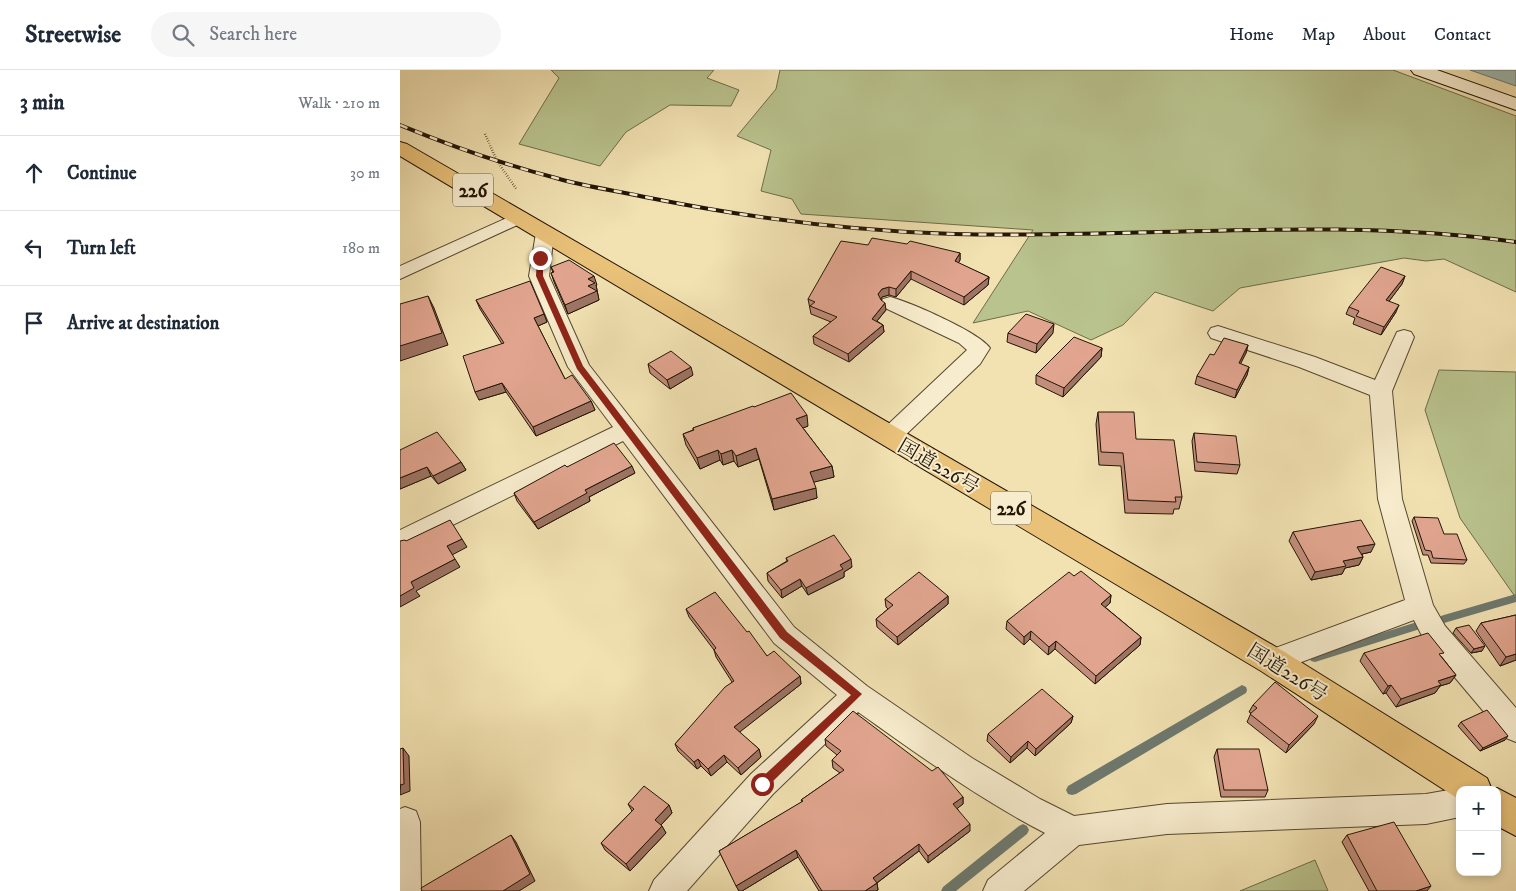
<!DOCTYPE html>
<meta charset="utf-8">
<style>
:root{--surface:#fff;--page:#f6f6f7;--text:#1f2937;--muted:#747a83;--line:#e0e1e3}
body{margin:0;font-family:"IM FELL DW Pica","Noto Serif JP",serif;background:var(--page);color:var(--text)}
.controls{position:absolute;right:15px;bottom:15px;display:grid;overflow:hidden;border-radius:10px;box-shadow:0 2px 8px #0003}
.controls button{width:45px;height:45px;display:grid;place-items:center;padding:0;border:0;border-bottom:1px solid var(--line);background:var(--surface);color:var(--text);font:25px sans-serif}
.stop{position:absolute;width:15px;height:15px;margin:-11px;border:4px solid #8f2418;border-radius:50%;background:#fff}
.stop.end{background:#8f2418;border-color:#fff;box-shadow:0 1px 5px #0008}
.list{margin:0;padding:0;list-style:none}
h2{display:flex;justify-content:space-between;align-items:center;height:65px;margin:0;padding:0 20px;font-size:21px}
h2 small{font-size:16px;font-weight:400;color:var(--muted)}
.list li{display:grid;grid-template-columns:32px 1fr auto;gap:15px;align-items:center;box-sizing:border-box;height:75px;padding:0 20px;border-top:1px solid var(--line)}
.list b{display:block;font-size:19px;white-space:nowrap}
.list em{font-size:16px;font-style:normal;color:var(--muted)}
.icon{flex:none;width:28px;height:28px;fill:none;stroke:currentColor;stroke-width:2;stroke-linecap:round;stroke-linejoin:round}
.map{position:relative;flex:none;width:1116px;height:821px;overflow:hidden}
header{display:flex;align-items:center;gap:30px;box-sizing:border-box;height:70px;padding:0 25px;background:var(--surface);border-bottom:1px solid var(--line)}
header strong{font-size:24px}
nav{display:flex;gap:28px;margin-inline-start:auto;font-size:18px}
.search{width:350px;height:45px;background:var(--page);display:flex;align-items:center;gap:12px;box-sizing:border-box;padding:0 18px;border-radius:28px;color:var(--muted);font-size:19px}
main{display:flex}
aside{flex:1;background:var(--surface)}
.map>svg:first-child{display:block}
.green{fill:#b9c38d;stroke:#6e6c49}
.water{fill:#9fbcb6;stroke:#6d796f}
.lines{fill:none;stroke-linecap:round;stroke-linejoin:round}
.stream{fill:#6d796f;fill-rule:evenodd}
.street-casing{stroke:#564830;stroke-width:2}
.secondary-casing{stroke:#221505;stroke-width:2}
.highway-casing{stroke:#221505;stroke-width:2}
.path{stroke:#221505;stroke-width:2.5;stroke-dasharray:0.5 2;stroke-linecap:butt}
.street{fill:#f7eccd;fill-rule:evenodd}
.secondary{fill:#f7eccd;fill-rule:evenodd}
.highway{fill:#e9c179;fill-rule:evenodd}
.rail-casing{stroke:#221505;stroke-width:4}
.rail{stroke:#f7eccd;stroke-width:2.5;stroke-dasharray:8;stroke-linecap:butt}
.wall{fill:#c28e7b;stroke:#221505}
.shaded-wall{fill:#9e7464;stroke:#221505}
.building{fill:#e1a58f;stroke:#221505}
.route{fill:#8f2418}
.labels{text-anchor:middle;stroke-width:4;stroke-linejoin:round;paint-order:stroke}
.shield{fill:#f7eccd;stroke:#625641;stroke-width:1}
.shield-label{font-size:19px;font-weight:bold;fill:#221505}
.street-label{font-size:20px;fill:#221505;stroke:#f7eccd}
</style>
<header>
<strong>Streetwise</strong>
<div class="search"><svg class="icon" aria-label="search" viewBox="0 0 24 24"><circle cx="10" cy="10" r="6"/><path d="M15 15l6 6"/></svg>Search here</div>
<nav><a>Home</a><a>Map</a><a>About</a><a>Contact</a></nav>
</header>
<main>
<aside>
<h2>3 min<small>Walk · 210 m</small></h2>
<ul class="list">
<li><svg class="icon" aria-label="ahead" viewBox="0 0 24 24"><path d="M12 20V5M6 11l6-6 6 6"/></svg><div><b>Continue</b></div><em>30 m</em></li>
<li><svg class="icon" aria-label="left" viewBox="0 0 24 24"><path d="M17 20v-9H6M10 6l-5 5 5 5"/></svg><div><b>Turn left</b></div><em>180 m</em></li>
<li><svg class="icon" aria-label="arrive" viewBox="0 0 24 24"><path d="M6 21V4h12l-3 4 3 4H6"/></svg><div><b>Arrive at destination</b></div></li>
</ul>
</aside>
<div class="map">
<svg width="1116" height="821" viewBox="0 0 1116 821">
<rect width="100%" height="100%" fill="#f2e2b2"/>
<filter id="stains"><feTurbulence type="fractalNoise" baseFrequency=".004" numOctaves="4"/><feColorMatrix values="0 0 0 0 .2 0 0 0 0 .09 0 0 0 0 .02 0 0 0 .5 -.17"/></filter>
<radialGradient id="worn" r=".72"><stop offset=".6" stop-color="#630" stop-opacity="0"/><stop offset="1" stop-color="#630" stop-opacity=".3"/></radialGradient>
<path class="green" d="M151,0H314L307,8L339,20L331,36L270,35L226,62L200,96L119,74L159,8Z
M380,0H993L1116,46V222L1044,189L1026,191L1004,188L840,218L813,241L755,222L723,255L691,270L628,241L573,253L633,160L401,144L392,129L361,121L371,80L337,66L376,19Z
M1039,300L1116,302V528L1060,448L1025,340Z
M915,790L928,821H840Z"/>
<path class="water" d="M1070,0H1116V16Z"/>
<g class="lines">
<path class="stream" d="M1116,524V532L1044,553L1041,552L1039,549L1041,546L1044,545Z
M1017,552L1020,553L1022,556L1020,559L915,592L911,591L910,588L911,585L915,584Z
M842,615L846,617L847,620L846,623L676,724L672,725L668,724L666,720L668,716Z
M623,754L627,756L629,760L627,764L556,821H541L543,817L619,756Z"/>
<defs>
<path id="street" d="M120,142L126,143L129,147L126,151L0,209V196Z
M145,157L152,159L154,163L149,206L189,295L394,557L467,616L572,688L640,729L674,746L767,734L1026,724L1060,718L1066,720H1060V747L1026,754L767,764L679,775L624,821H583L588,810L645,763C579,729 519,685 458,642L373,724L287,821H249L254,810L351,704L437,625L374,573L223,371L0,481V460L213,357L168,297L129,206L136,163L138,159Z
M490,227C510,232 579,262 590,278L580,294L497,373L489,375L481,373L478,367L481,361L567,280L559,273L483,237L480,233L483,229Z
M818,256L915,287L975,310L997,262L1004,260L1011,262L1014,267L992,321L1002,429L1033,535L1045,556L1116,638V672L1106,668L1025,572L1014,550L872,603L862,599L858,591L862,583L1005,530L978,429L970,325L899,297L811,268L808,263L811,258Z
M5,737L16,741L20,752L21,821H0V739Z"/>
<path id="secondary" d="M1011,0H1037L1116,28V40L1014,4Z"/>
<path id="highway" d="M0,72L7,74L883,581L1087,708L1092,720H1060V730L861,601L0,86Z
M1097,718L1116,728V766L1097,756V720H1093Z"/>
</defs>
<use href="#street" class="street-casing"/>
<use href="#secondary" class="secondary-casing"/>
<use href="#highway" class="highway-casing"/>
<path class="path" d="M85,64L97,91L117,120"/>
<use href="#street" class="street"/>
<use href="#secondary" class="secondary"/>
<use href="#highway" class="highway"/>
<defs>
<path id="rail" d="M0,55C51,76 102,94 156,108C186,117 219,121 250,128C350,148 452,161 554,164C740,169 932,146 1116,172"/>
</defs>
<use href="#rail" class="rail-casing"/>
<use href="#rail" class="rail"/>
</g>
<path class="wall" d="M468,175L560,183V190L558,193L589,207L588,215L564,235L511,209L496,227L489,225L482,227L481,229L486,240L477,251L483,255L484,262L449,292L414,274L413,266L431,252L411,244L408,229Z
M151,197L197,215H196L199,230L168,244L154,212L151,203H153Z
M1005,206L1002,214L989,231L996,242L981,265L953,254L955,248L946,244L949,237Z
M76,230L144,244L147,252L138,256L165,309L191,331L195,340L136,366L106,322L79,330L102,274L80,239Z
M608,263H653L636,283L607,272Z
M848,275L846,283L840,294L849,297L847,305L835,328L795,314L797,306L814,285Z
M702,278L701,287L663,327L636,314V305Z
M248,294L293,305L270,319L250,303Z
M354,337L408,356L403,358L432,396L434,407L413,412L417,428L374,440L359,389L338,397L334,391L323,395L320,390L300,399L286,375L283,364L293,360V358Z
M698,342L736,369L782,427L779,439H774L773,444L725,443L721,396L699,395L696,354Z
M794,363L840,395L837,404L795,401L792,371Z
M0,380L61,392L66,400L38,414L31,406L0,419Z
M167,397L235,403L189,427L190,431L138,459L117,431L114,423Z
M1014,447L1044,464L1067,490L1064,494L1031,493L1028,485H1023L1012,451Z
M893,462L971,482L962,484L963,487L959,495L945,498L942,504L911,510L889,471Z
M386,488L452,497L444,502V507L408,525L402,516L382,528L368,511L367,503L387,491Z
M674,506L711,525L710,533L705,537L741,567L740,575L695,614L655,579L648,585L630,569L624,575L606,559L607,551Z
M548,526V534L498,575L477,557L476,549L488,539L486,537L485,529Z
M286,539L347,562L367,586L400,606L401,614L339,662L359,679L361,687L341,705L327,692L311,706L301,696L297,699L278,681L275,674L332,612L316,587L314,580L289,547Z
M1116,545V590L1100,596L1076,561L1081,553Z
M1056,558L1082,581L1071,583L1053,563Z
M964,583L1041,586L1056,605L1050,613L1040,616L1035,623L996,637L986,623L983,624L960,591Z
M853,635L914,654L886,683L847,652L851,643L849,642Z
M673,646L671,653L635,686L627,678L610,693L587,671L588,664Z
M1061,652L1105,670L1080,681L1058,656Z
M425,669L563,727V734L557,738L570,761L528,793L519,781L477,813L478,820L476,821H419L398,787L342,821H339L319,781L402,732L401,730L440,703L433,698L432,690L437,685L426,676Z
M817,679L868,720L865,727H821L814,687Z
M228,734L269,735L272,743L261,755L266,763L230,801L205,780L201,773L232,741Z
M947,765L1027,821H969L942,772Z"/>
<path class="shaded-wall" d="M560,183V190L555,199V191Z
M511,201V209L496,227V219Z
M194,206L197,215H196L199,230L168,244L165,235L188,216V209Z
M1005,206L1002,214L984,238L986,230Z
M589,207L588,215L564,235V227Z
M489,217V225L482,227L478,232V224L482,219Z
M28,226L34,238L48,275L0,291V276Z
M485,233L486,240L472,257V249Z
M999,235L996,242L981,265L984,257Z
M144,244L147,252L138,256L134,248Z
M654,254L653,263L636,283L637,274Z
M483,255L484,262L449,292L448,284Z
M848,275L846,283L837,301L839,293Z
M702,278L701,287L663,327L664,318Z
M291,297L293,305L270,319L267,310Z
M849,297L847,305L835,328L837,320Z
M102,313L106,322L79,330L75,322Z
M191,331L195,340L136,366L133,357Z
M407,345L408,356L398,360L396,349Z
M356,378L359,389L338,397L336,386Z
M318,380L320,390L300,399L297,388Z
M332,380L334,391L323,395L321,384Z
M61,392L66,400L38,414L33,406Z
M232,396L235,403L189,427L190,431L138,459L134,452L185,420Z
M432,396L434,407L411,413L410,402Z
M27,397L31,406L0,419V408Z
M416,418L417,428L374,440L372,429Z
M62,469L67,477L52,485L47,476Z
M975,474L971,482L953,486L957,477Z
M963,487L959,495L945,498L942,504L911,510L915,502L943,491Z
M55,489L60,497L16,521L20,526L0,537V526L11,512Z
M451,489L452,497L444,502V507L408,525L406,518L440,495Z
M400,509L402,516L382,528L381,520Z
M711,525L710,533L700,542L701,534Z
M548,526V534L498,575L497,567Z
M631,561L630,569L624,575V567Z
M741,567L740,575L695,614L696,606Z
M656,571L655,579L648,585L649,577Z
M1085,576L1082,581L1071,583L1074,579Z
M1116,584V590L1100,596L1106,587Z
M1056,605L1050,613L1040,616L1035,623L996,637L1001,629L1038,611Z
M400,606L401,614L336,665L334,657Z
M991,615L986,623L983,624L988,616Z
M673,646L671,653L635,686L636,679Z
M918,646L914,654L886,683L889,675Z
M1108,666L1105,670L1080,681L1083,678Z
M628,671L627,678L610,693L611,687Z
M3,678L9,686L10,721L0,725Z
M359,679L361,687L341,705L338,698Z
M324,685L327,692L311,706L308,699Z
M298,689L301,696L297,699L294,692Z
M563,727V734L554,741L553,734Z
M269,735L272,743L259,757L255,750Z
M570,754V761L528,793V786Z
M262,756L266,763L230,801L226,794Z
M111,765L116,772L135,811L119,821H103Z
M519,774V781L474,815L473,808Z
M396,780L398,787L342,821H339L336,816Z
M477,813L478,820L476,821H465Z
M1031,816L1027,821H1016Z"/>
<path class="building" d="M472,168L507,174L510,171L560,183L555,191L589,207L564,227L511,201L496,219L489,217L482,219L478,224L481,230L485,233L472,249L483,255L448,284L413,266L437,247L410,236L415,232L408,229L441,171L468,175Z
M169,190L194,206L188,209L195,213L188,216L197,221L165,235L151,203L154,202L151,197Z
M981,197L1005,206L986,230L999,235L984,257L956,246L959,241L949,237Z
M130,211L144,244L134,248L165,309L172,305L191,331L133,357L102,313L75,322L63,286L104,273L76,230Z
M28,226L42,263L0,276V234Z
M626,244L654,254L637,274L608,263Z
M674,267L702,278L664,318L636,305Z
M824,268L848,275L839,293L849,297L837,320L797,306L810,284L814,285Z
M271,281L291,297L267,310L248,294Z
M391,323L407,345L396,349L432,396L410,402L416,418L372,429L356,378L336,386L332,380L321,384L318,380L297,388L283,364L294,360L293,358L353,336L354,337Z
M698,342H734L736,369L774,370L782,427H775L776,432L728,430L723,383L701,382Z
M37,362L61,392L33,406L27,397L0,408V380Z
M794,363L836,366L840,395L797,392Z
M214,373L232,396L185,420L187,423L134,452L114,423L165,395L167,397Z
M1014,447L1038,448L1044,464H1057L1067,490L1033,488L1031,481L1025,480Z
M50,450L62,469L47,476L55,489L11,512L14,518L0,526V471L5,470L6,471Z
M961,450L975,474L957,477L963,487L943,491L946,496L915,502L893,462Z
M434,465L451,489L440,495L443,499L406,518L400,509L381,520L367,503L388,491L386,488Z
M681,501L711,525L701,534L741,567L696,606L656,571L649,577L631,561L624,567L607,551L669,502L674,506Z
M519,502L548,526L497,567L476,549L493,535L485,529Z
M315,522L347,562L349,561L367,586L374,581L400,606L334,657L359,679L338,698L324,685L308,699L298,689L294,692L275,674L325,617L334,611L314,580L316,578L286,539Z
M1116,545V584L1106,587L1081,553Z
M1069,555L1085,576L1074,579L1056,558Z
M1028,563L1044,583L1039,584L1056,605L1038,611L1041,615L1001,629L991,615L988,616L964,583Z
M875,612L918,646L889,675L850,644L857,638L853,635Z
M642,619L673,646L636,679L628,671L611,687L588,664Z
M1087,640L1108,666L1083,678L1061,652Z
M453,641L532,701L538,697L563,727L553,734L570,754L528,786L519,774L473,808L477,813L465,821H422L396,780L336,816L319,781L403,731L401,730L444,700L432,690L441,681L425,669Z
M3,678L4,714L0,715V679Z
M817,679H859L868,720H824Z
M244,716L269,735L255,750L262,756L226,794L201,773L234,739L228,734Z
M994,752L1031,816L1016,821H977L947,765Z
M111,765L130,804L103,821H22L21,818Z"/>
<path class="route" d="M140,187L143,188V206L183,296L387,562L462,624L366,718H358L357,714L358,711L451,625L380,568L177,299L136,206L137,188Z"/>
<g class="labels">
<g class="shield">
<rect x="53" y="103.5" width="40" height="33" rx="4"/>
<rect x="591" y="421.5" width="40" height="33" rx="4"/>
</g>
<g class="shield-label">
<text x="73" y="127">226</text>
<text x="611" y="445">226</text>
</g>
<g class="street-label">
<text transform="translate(539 396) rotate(30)" y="7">国道226号</text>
<text transform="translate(888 602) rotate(32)" y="7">国道226号</text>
</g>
</g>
<rect width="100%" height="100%" filter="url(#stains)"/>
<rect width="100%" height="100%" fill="url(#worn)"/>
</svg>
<div class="controls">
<button>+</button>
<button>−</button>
</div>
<div class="stop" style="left:362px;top:714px"></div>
<div class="stop end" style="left:140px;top:188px"></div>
</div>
</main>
